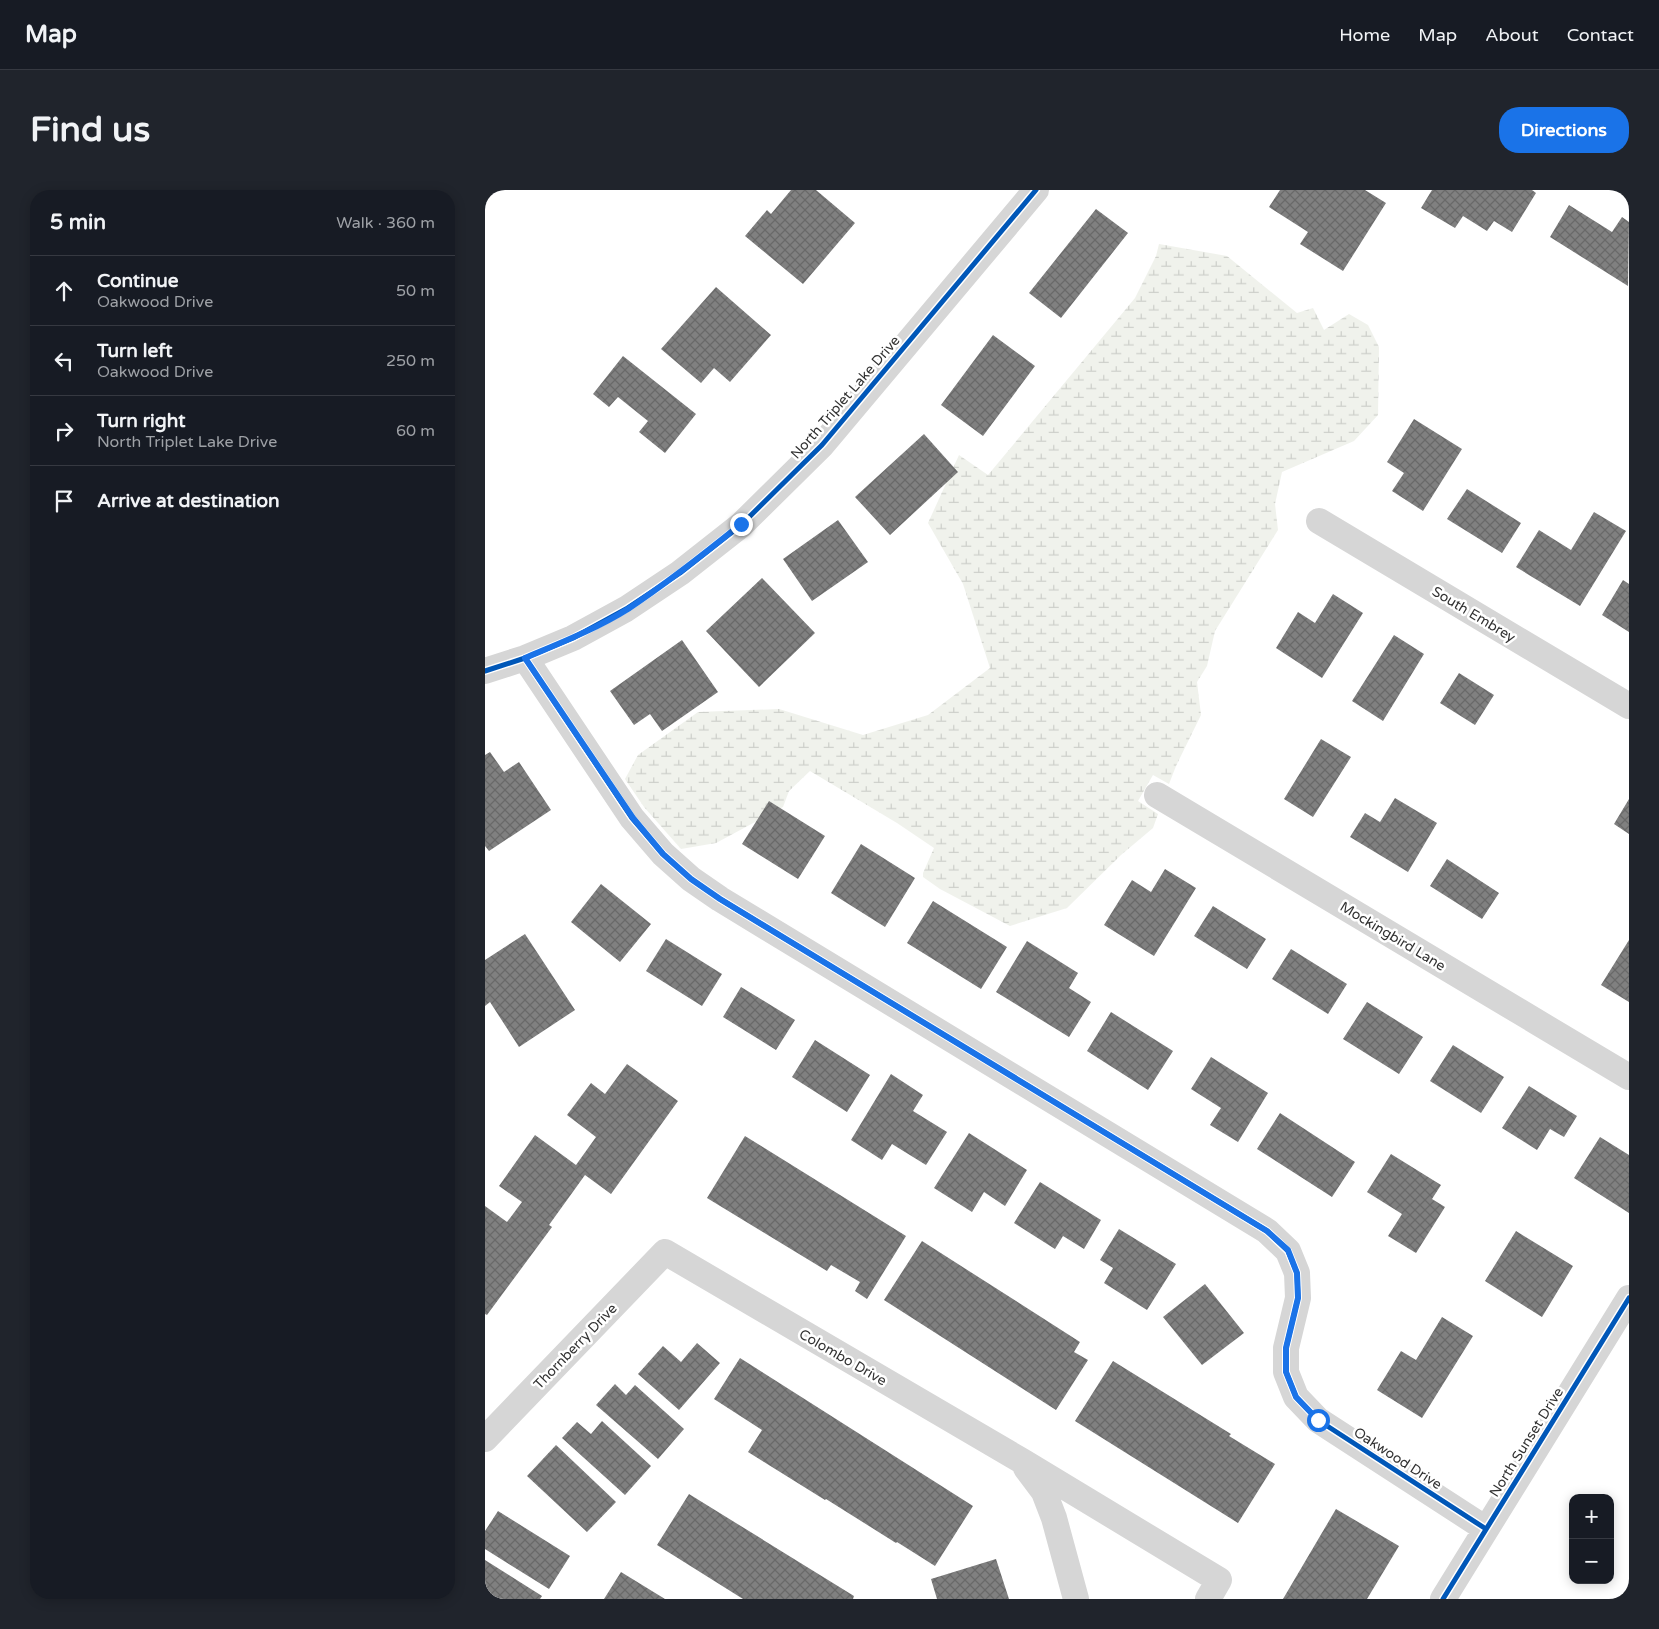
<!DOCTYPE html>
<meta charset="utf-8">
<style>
:root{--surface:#171b24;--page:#20242c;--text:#f1f3f6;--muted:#9ea1a6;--line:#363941;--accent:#1a73e8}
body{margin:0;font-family:"Varela Round",sans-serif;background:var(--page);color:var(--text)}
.controls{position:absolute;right:15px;bottom:15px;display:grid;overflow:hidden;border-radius:10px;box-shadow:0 2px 12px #0003}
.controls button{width:45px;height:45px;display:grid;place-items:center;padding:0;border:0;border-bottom:1px solid var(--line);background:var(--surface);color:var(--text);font:25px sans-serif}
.stop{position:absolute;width:15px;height:15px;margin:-11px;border:4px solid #1a73e8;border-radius:50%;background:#fff}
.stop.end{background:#1a73e8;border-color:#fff;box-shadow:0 1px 5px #0008}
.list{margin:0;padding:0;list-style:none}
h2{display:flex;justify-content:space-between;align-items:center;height:65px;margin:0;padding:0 20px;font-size:21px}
h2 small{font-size:16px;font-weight:400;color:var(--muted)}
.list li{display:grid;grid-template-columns:32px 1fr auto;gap:15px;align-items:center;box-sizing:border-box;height:70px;padding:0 20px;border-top:1px solid var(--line)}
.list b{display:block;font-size:19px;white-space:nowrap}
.list p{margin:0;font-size:16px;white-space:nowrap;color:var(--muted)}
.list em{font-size:16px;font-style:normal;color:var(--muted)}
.icon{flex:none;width:28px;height:28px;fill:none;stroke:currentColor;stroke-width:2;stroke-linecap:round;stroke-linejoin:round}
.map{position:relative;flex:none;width:1144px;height:1409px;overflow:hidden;border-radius:20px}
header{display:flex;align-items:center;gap:30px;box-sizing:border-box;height:70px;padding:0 25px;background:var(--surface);border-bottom:1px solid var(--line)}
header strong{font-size:24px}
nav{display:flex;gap:28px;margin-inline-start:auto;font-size:18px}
.intro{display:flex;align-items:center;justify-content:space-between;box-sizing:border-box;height:120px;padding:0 30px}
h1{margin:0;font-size:35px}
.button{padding:12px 22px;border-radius:20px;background:var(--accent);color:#fff;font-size:18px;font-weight:700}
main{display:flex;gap:30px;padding:0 30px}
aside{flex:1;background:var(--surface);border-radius:20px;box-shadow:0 2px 12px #0003}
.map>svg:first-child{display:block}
.wetland{fill:url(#wetland-marsh)}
.building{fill:url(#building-cross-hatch)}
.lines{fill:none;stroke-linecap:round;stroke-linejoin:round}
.minor{stroke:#d6d6d6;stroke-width:26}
.cycleway-casing{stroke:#fff;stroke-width:8}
.cycleway{stroke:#0057b8;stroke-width:5}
.route{stroke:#1a73e8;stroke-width:6}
.labels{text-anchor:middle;stroke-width:5;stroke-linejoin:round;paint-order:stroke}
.street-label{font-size:14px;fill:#323232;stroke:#fff}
</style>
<header>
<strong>Map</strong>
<nav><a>Home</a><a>Map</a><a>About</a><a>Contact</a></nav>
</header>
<div class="intro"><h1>Find us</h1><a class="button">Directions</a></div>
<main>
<aside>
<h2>5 min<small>Walk · 360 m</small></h2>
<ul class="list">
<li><svg class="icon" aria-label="ahead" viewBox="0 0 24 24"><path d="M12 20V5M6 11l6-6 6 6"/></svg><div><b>Continue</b><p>Oakwood Drive</p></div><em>50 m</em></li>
<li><svg class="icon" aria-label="left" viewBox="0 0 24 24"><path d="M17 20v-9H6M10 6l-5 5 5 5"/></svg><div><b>Turn left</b><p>Oakwood Drive</p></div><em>250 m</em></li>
<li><svg class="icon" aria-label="right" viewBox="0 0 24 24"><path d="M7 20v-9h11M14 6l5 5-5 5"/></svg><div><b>Turn right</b><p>North Triplet Lake Drive</p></div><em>60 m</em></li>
<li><svg class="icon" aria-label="arrive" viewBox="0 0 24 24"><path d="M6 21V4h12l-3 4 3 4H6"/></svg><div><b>Arrive at destination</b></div></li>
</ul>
</aside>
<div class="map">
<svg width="1144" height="1409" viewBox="0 0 1144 1409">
<defs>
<pattern id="wetland-marsh" width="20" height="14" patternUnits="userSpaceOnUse" patternTransform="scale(1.25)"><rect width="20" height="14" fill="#f0f2ec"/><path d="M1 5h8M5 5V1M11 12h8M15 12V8" fill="none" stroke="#ced0cb"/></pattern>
<pattern id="building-cross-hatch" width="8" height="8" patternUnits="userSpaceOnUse" patternTransform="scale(1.25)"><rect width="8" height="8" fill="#808080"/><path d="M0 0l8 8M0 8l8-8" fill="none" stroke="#696969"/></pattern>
</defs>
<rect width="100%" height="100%" fill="#fff"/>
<path class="wetland" d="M674,54L742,66L812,123L828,118L839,140L864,124L883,135L894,157L893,225L869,251L797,282L790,314L793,340L730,441L722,476L712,492L716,525L691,576L684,594L668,585L653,611L673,624L668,638L636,665L582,718L525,736L455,699L438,687V683L449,658L412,633L325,581L304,601L298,617L231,653L196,659L159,617L140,589L153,565L213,522L294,519L378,545L443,525L505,478L478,394L443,333L474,265L503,285L650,108L671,66Z"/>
<path class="building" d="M306,0H331L370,33L318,94L260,46L282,20L286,24Z
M795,0H880L901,13L858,81L815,54L823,42L784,17Z
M947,0H1047L1051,3L1027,42L1009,31L1002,41L978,26L970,38L936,18Z
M1084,15L1127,42L1137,27L1144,32L1143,96L1065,47Z
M611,19L643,43L576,128L544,103Z
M231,97L286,145L245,192L229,178L216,193L176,159Z
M508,145L550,176L498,246L456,215Z
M138,166L211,224L180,263L154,242L163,231L133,207L124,217L108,204Z
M929,229L977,259L938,321L907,301L919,283L902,272Z
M439,244L473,282L405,345L370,307Z
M982,299L1036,333L1017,363L962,329Z
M1109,322L1141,341L1095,416L1031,377L1054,340L1086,360Z
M353,330L383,372L327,411L298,369Z
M277,388L330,443L274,497L221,441Z
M1138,390L1144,394V442L1117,425Z
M848,404L878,423L837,488L791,458L813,422L830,433Z
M909,445L939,464L898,531L867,511Z
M197,450L233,502L177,541L165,524L149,535L125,501Z
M974,483L1009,505L990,535L955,513Z
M836,549L866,567L828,627L799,609Z
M5,562L19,582L34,572L66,620L4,661L0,656V565Z
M910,608L952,633L923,682L865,647L880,623L895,632Z
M1144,609V644L1129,634Z
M284,611L340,646L313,689L257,654Z
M376,654L430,688L400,737L346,703Z
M962,669L1014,703L997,729L945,696Z
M680,679L711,698L669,766L619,735L647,690L666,702Z
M116,694L166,734L135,772L86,732Z
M448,711L522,757L496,799L422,753Z
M728,716L781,749L762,779L709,746Z
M40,744L90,820L34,857L5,812L0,816V770Z
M181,749L237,784L217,816L161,781Z
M1144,750V812L1116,795Z
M542,751L593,783L584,798L606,812L584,847L511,802Z
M806,759L862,794L843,824L787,789Z
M256,797L310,830L291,860L238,827Z
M882,812L938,847L914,884L858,849Z
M626,822L688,861L663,900L602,861Z
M330,850L385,885L362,922L307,887Z
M968,855L1019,887L996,923L945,891Z
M726,867L783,903L753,952L725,935L736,918L706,899Z
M142,874L193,911L126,1004L100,985L64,1035L67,1037L2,1125L0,1124V1016L22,1032L37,1012L14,996L50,945L91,975L111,947L82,925L106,893L120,904Z
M406,884L438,905L428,921L462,942L441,975L407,954L397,970L366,950Z
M1044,896L1092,926L1079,947L1065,939L1052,960L1017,938Z
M795,923L870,972L847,1007L772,959Z
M484,943L542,980L520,1016L499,1002L487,1022L449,998Z
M260,946L421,1046L382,1109L370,1101L375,1092L346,1075L342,1081L222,1008Z
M1115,947L1144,965V1023L1089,988Z
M906,964L956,995L947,1009L960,1017L931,1063L903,1046L917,1024L882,1002Z
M555,992L616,1030L599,1059L578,1046L570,1059L529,1033Z
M634,1039L691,1074L662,1120L619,1093L628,1078L615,1070Z
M1031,1041L1088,1076L1057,1127L1000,1091Z
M437,1051L595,1152L589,1162L603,1170L571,1220L399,1110Z
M720,1094L759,1143L717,1175L678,1127Z
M957,1127L988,1146L937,1228L892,1200L916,1161L931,1170Z
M212,1153L235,1173L194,1220L153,1184L178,1156L196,1172Z
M255,1168L488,1316L450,1376L412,1352L411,1353L341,1309L340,1310L263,1262L277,1240L229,1209Z
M628,1171L746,1244L744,1246L790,1274L753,1333L590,1231Z
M130,1194L141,1205L150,1195L199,1239L173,1269L111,1215Z
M117,1231L166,1276L140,1305L77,1248L92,1232L106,1244Z
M71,1255L131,1312L102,1342L42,1286Z
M204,1304L369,1406L368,1409H258L172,1355Z
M851,1319L914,1356L882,1409H798Z
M13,1321L85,1366L64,1399L0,1359V1341Z
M511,1369L524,1409H452L446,1389Z
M0,1370L57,1406L55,1409H0Z
M136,1382L180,1409H119Z"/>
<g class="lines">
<path class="minor" d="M834,331L1144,516
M40,468L147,628L178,664L206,689L235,709L782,1041L803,1061L812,1083L813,1108L801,1158V1182L811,1207L833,1230L1001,1339
M0,481L40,468L88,448L141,419L195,383L256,335L337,255L551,0
M672,605L1144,887
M0,1249L180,1062L537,1271L734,1390L723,1409
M541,1278L559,1302L569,1328L591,1409
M958,1409L1144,1108"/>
<defs>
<path id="cycleway" d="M40,468L147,628L178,664L206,689L235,709L782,1041L803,1061L812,1083L813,1108L801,1158V1182L811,1207L833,1230L1001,1339
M0,481L40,468L88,448L141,419L195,383L256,335L337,255L551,0
M958,1409L1144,1108"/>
</defs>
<use href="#cycleway" class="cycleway-casing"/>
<use href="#cycleway" class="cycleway"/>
</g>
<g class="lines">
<path class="route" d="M256,334C219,364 182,393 143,419C111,439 75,453 40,468L148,628L178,664L206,689L235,709L782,1041L803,1060L812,1083L813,1108L801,1158V1182L811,1207L833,1230"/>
</g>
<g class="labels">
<g class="street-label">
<text transform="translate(360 207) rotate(-49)" y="5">North Triplet Lake Drive</text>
<text transform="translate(989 424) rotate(31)" y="5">South Embrey</text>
<text transform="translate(908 746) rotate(31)" y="5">Mockingbird Lane</text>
<text transform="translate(90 1156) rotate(-46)" y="5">Thornberry Drive</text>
<text transform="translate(358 1167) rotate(30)" y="5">Colombo Drive</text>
<text transform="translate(1041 1252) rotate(-58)" y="5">North Sunset Drive</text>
<text transform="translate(913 1268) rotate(33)" y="5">Oakwood Drive</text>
</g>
</g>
</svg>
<div class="controls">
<button>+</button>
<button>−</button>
</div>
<div class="stop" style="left:833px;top:1230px"></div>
<div class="stop end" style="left:256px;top:334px"></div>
</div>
</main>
